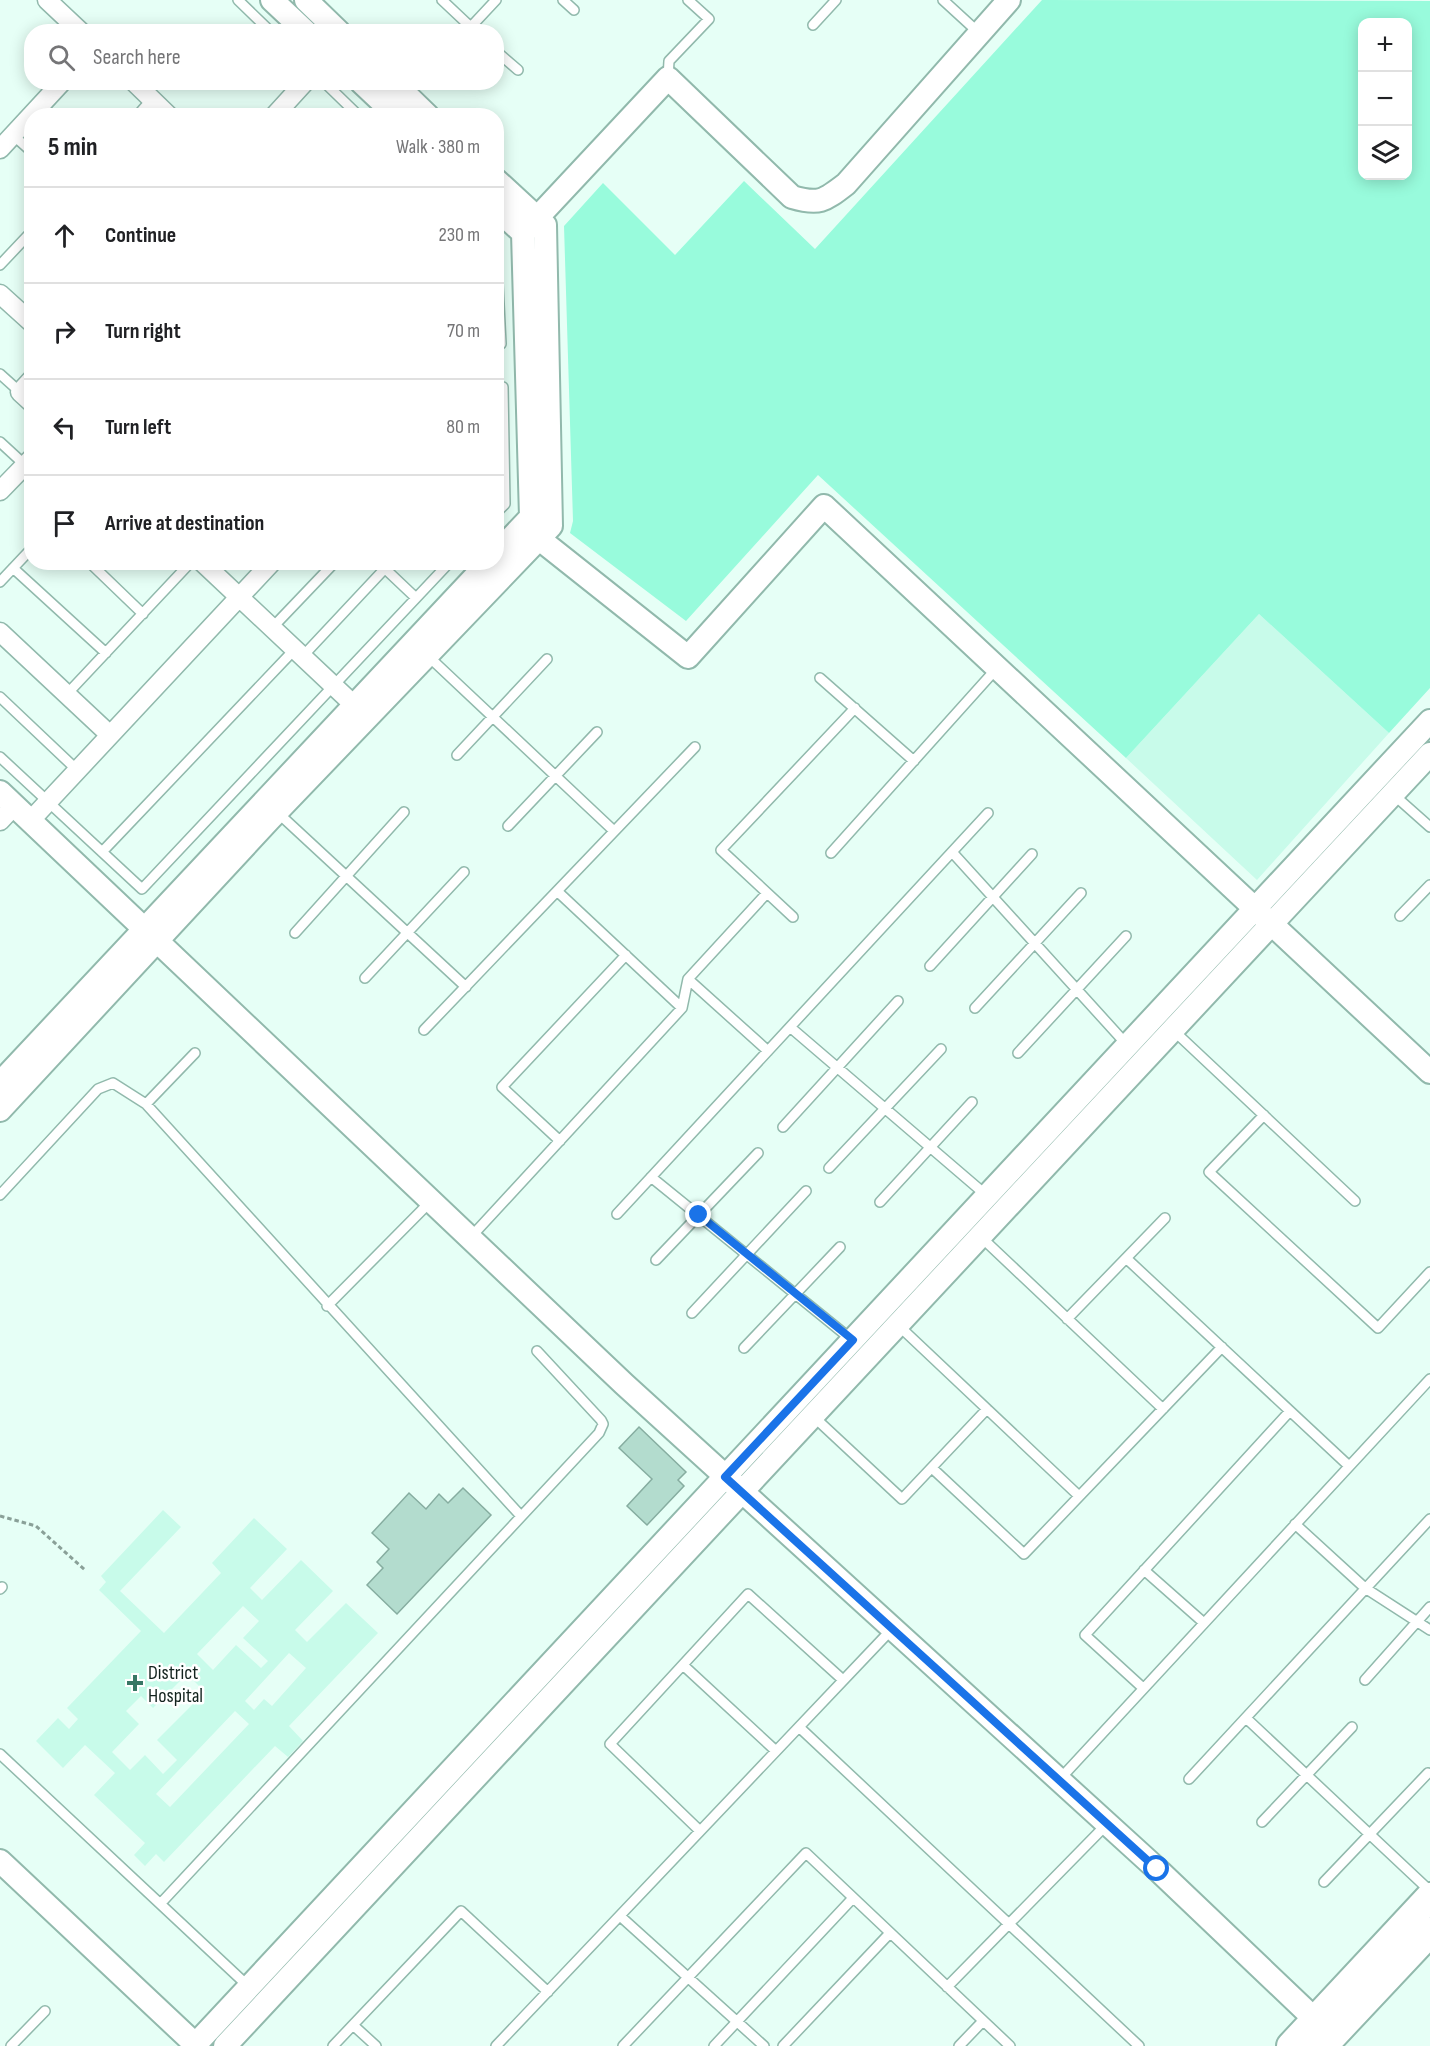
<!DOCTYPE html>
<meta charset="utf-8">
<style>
:root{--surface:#fff;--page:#f6f6f6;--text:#202124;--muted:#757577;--line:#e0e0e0}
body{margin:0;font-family:"Sofia Sans Condensed",sans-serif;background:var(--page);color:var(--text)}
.controls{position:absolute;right:18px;top:18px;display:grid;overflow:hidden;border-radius:12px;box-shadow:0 3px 15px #0003}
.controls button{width:54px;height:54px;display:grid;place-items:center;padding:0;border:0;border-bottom:2px solid var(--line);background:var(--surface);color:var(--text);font:30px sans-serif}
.stop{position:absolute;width:18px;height:18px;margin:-14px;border:4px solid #1a73e8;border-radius:50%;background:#fff}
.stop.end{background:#1a73e8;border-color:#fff;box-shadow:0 2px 6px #0008}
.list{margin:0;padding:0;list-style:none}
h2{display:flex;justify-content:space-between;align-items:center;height:78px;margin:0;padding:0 24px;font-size:26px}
h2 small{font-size:20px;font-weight:400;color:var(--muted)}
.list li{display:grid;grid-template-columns:39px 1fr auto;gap:18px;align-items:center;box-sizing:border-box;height:96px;padding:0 24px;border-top:2px solid var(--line)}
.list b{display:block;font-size:22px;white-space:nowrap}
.list em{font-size:20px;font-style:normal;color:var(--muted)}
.icon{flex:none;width:33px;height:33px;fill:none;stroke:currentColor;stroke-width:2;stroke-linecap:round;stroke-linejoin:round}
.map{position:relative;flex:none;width:1430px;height:2046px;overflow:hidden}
.search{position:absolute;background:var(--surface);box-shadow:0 3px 15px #0003;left:24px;top:24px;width:480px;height:66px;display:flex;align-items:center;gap:15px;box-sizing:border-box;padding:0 21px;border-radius:24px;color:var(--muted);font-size:22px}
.panel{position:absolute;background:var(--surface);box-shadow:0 3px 15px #0003;left:24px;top:108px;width:480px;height:462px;border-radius:24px}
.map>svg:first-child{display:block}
.built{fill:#c8fbea;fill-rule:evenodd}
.green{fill:#98fbdc;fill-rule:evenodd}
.building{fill:#b3dcce;stroke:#86ada0;stroke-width:1.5}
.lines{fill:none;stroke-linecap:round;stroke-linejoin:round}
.service-casing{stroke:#91b9ac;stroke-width:12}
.minor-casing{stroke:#91b9ac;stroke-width:21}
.tertiary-casing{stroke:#91b9ac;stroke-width:26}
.primary-casing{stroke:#91b9ac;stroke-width:32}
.path{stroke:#8aa098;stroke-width:3;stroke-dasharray:4.5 3;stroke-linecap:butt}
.service{stroke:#fff;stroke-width:9}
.minor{stroke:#fff;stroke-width:18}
.tertiary{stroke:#fff;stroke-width:22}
.primary{stroke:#fff;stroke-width:28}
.route{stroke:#1a73e8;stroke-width:8}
.poi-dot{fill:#387765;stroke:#fff;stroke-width:2}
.labels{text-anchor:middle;stroke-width:5;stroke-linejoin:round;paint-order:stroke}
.poi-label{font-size:20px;fill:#12221d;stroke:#fff;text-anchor:start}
</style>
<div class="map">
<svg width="1430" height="2046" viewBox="0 0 1430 2046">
<rect width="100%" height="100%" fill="#e6fff6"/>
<path class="built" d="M1259,614L1389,733L1257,880L1126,758Z
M163,1510L181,1527L120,1591L164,1633L221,1573L212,1563L254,1518L287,1549L250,1588L262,1600L301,1560L333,1591L295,1630L307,1642L346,1603L378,1633L289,1726L303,1741L288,1757L275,1746L164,1862L156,1854L145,1866L134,1855L145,1843L94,1795L115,1773L85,1745L63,1768L36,1741L58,1718L69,1729L78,1719L67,1708L141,1631L99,1590L106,1582L101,1576ZM243,1606L259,1621L243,1638L268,1661L261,1668L236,1645L213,1670L197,1654ZM289,1653L306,1668L272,1706L264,1699L254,1710L245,1701ZM187,1674L205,1692L157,1740L177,1760L163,1774L145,1755L130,1770L112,1752L139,1724L126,1711L141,1696L153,1708ZM235,1711L249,1724L170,1807L156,1794Z"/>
<path class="green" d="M1042,0L1430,1V688L1389,733L1259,614L1126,758L818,475L686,621L570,533L573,521L564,226L603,183L675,255L744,181L815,249ZM1362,22H1408V176H1362Z"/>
<path class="building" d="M639,1427L686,1472L678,1480L684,1486L647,1525L627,1506L652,1479L619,1448Z
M463,1488L491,1515L397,1614L367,1585L383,1568L377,1562L389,1549L372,1533L409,1493L426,1509L439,1494L448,1503Z"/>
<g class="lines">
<defs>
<path id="service" d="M238,0L271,32
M442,0L476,32
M563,0L574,10
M943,0L979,33
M813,25L836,0
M467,31L496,0
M496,51L518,70
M668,78L669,61L709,19L688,0
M324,82L359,116
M407,95L418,82
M284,106L295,116
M137,116L152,99
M13,135L32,152
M496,244L501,344L496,343
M0,265L32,231
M0,374L20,392
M0,442L25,465
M496,513L505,504L503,387
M89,562L143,614
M378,562L416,598
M13,568L106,653
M0,582L32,548
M272,628L335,562
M428,656L614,831
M302,657L391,562
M820,678L914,761
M67,694L191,562
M0,697L77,770
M457,755L547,659
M0,757L142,889L450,562
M1394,795L1430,827
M277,812L466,987
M508,826L597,732
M102,852L295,649
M952,852L1128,1046
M831,853L997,668
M557,891L682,1008
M1400,916L1430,885
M793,917L721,850L855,708
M295,933L404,812
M930,966L1032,854
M365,978L464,872
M688,979L768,1051
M975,1008L1081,893
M790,1027L986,1195
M424,1030L695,747
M1173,1030L1355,1201
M1018,1053L1126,936
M146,1104L195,1053
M1264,1115L1209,1172L1378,1328L1430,1272
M783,1127L898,1001
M560,1141L502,1087L626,955
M829,1168L941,1049
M651,1177L852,1340
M0,1195L98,1089L113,1083L146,1104L520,1515
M880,1202L972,1102
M617,1214L988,813
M981,1237L1163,1409
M470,1238L682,1008L688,979L767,893
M1126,1258L1349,1466
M656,1260L758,1153
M327,1306L431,1201
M692,1313L806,1191
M1067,1319L1165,1218
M898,1325L1079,1496
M744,1348L840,1247
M813,1416L902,1499L987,1409
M932,1468L1024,1554L1222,1347
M1295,1524L1365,1588L1430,1630
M1144,1570L1204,1623
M0,1589L2,1587
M683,1665L776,1751
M1365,1680L1430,1607
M1143,1688L1085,1635L1290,1411
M1246,1718L1430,1891
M799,1727L1139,2046
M0,1754L248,1986
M1189,1779L1430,1519
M1059,1780L1430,1379
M1262,1822L1352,1727
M700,1831L610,1744L748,1594L843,1680
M1324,1882L1428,1773
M161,1903L599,1433L603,1424L601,1420L537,1351
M620,1916L764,2046
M947,1987L1107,1824
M353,2025L376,2046
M11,2046L45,2011
M333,2046L461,1911L548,1992
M496,2046L892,1629
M623,2046L806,1853L1010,2046
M714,2046L853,1898
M783,2046L890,1933
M959,2046L983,2021"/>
<path id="minor" d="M47,0L81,32
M134,82L169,116
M274,116L305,82
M0,149L62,82
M0,294L32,323
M32,379L20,392L32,403
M0,491L32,458
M202,562L354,705
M0,632L110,735
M0,821L14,806
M30,821L272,562"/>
<path id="tertiary" d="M272,0L306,32
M306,0L339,32
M361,82L397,116
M393,82L428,116
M496,208L523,233
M523,526L688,657L824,506L1430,1072
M496,554L531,517L523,233L668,78L792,197C819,205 824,201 846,184L1009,0
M0,792L624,1384L1157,1869L1326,2030
M0,1083L489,562
M0,1110L269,820L551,526L545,225L496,180
M0,1861L197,2046
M194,2046L1430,721
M225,2046L1430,754"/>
<path id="primary" d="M1291,2046L1430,1897
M1323,2046L1430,1932"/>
</defs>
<use href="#service" class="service-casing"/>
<use href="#minor" class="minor-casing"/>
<use href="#tertiary" class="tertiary-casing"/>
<use href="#primary" class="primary-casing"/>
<path class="path" d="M0,1516L36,1526L86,1571"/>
<use href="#service" class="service"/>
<use href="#minor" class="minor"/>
<use href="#tertiary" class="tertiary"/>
<use href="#primary" class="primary"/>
</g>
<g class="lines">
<path class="route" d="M699,1215L853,1340L725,1477L1157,1869"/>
</g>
<path class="poi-dot" d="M132 1674h6v6h6v6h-6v6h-6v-6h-6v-6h6z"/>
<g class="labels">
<g class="poi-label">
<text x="148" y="1679">District<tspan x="148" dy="23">Hospital</tspan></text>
</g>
</g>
</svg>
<div class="controls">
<button>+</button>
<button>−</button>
<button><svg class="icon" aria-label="layers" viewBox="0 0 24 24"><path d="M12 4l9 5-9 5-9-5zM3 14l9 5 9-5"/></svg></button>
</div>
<div class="stop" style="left:1157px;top:1869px"></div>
<div class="stop end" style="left:699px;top:1215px"></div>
<div class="search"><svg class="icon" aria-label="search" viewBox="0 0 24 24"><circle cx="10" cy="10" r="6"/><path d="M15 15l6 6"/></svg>Search here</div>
<section class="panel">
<h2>5 min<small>Walk · 380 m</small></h2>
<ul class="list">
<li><svg class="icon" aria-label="ahead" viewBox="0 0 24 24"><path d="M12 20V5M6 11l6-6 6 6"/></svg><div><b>Continue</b></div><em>230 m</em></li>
<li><svg class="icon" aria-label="right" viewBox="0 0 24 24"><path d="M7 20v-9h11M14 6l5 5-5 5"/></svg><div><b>Turn right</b></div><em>70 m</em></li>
<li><svg class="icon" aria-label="left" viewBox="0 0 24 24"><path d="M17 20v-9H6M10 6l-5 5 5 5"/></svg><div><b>Turn left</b></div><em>80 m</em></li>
<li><svg class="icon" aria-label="arrive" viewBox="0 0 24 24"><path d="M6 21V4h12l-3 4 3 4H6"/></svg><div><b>Arrive at destination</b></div></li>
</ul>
</section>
</div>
